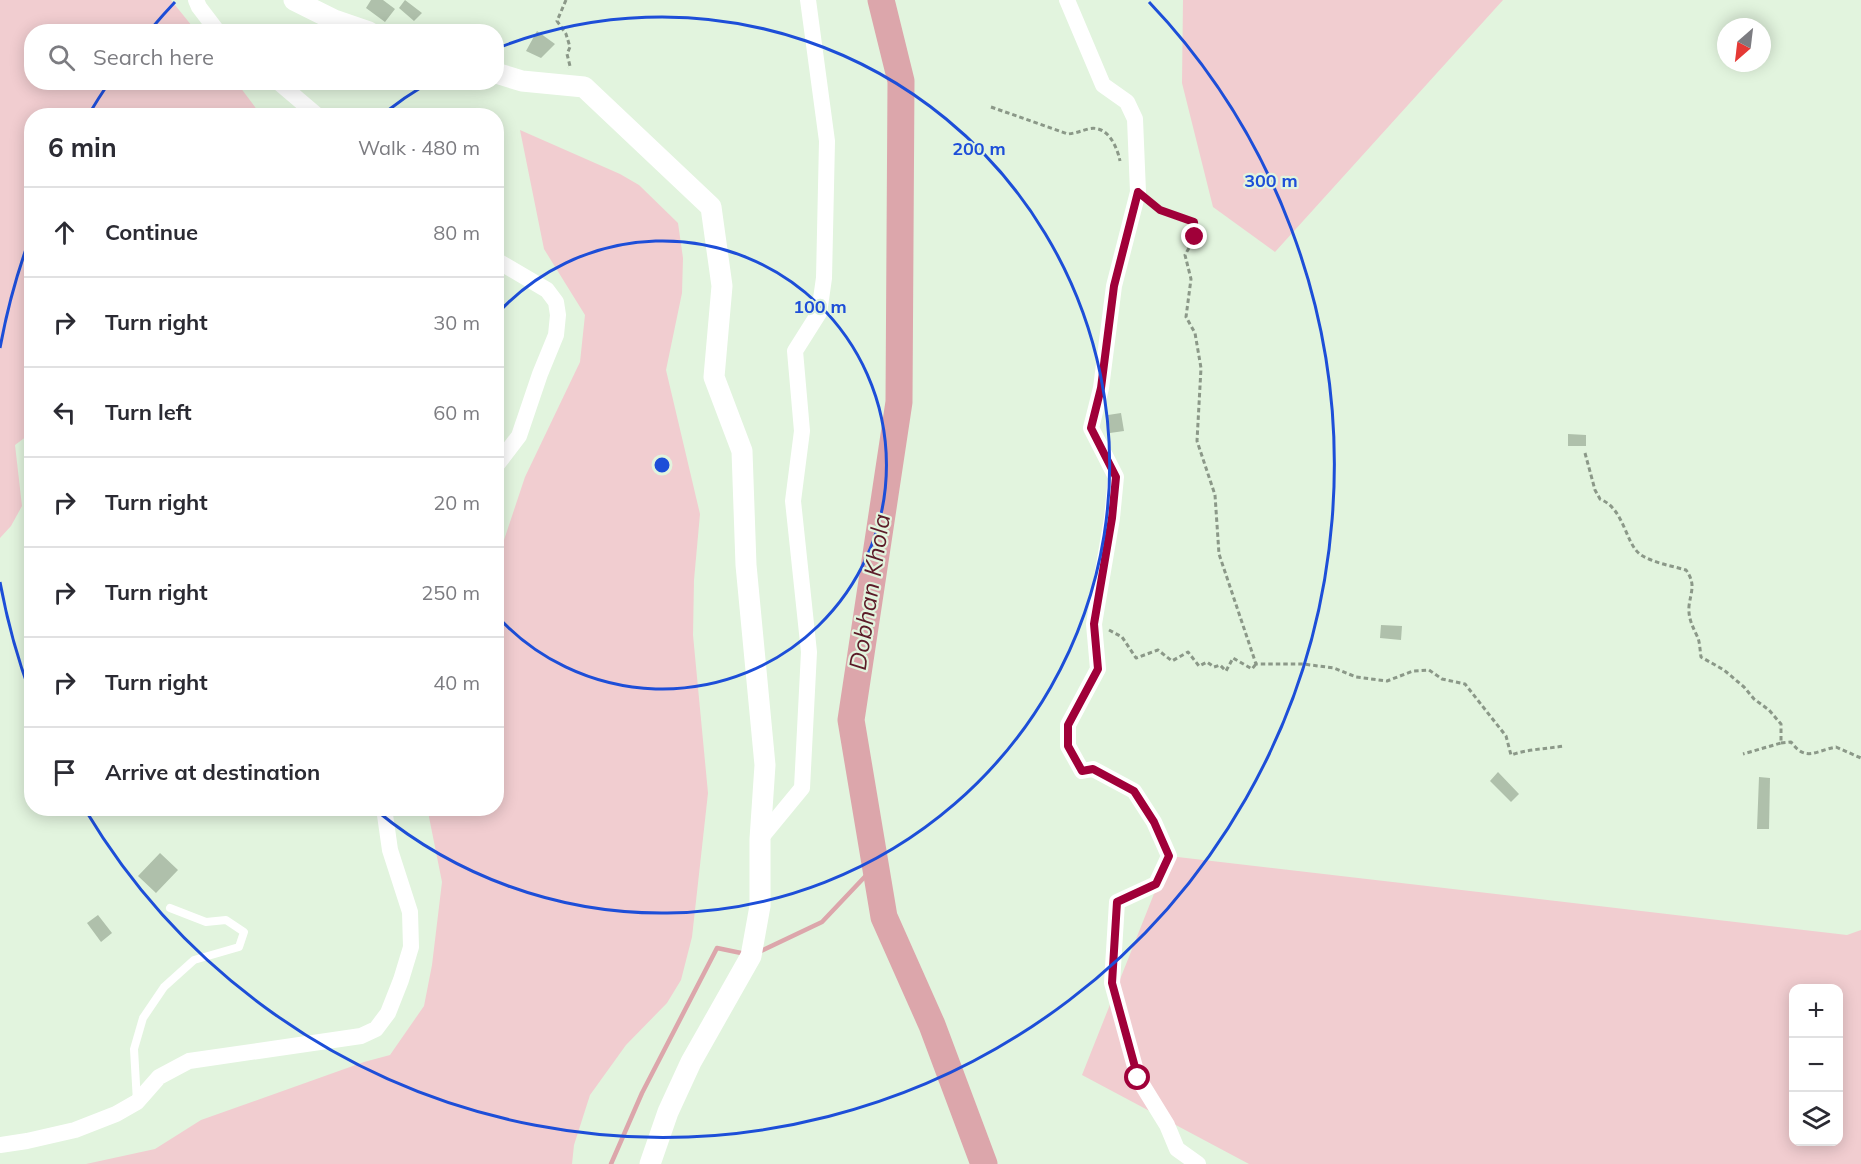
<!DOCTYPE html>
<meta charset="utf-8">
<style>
:root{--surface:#fff;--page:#f2f2f3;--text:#2b2b33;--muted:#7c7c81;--line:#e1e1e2}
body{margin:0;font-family:Mulish,sans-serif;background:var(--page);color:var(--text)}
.controls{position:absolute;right:18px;bottom:18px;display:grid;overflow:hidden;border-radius:12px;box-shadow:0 3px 15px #0003}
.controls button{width:54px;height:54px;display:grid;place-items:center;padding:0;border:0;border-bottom:2px solid var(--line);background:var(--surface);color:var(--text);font:30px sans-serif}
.compass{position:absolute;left:1717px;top:18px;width:54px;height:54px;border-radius:50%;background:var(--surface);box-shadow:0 3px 15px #0003;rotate:208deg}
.stop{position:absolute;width:18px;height:18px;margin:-14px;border:4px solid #a00039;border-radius:50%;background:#fff}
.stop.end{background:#a00039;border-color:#fff;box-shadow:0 2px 6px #0008}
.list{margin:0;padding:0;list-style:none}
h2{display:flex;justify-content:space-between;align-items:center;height:78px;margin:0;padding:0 24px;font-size:26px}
h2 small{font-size:20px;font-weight:400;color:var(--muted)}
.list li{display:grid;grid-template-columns:39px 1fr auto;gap:18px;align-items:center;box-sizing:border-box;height:90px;padding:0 24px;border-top:2px solid var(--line)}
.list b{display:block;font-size:22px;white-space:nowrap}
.list em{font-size:20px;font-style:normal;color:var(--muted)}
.icon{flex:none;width:33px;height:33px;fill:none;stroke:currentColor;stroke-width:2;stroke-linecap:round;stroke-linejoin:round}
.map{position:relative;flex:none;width:1861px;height:1164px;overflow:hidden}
.search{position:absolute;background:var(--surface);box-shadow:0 3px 15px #0003;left:24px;top:24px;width:480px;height:66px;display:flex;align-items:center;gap:15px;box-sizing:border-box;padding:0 21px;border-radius:24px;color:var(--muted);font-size:22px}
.panel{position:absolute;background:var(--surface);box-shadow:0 3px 15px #0003;left:24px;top:108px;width:480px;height:708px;border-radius:24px}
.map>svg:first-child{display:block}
.green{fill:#f1cdd0;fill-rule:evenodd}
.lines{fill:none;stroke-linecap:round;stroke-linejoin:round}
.stream{stroke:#dca6ab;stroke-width:4.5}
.river{stroke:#dca6ab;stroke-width:27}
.building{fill:#afc0ab}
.path{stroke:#8b9888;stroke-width:3;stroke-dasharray:4.5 3;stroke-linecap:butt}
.service{stroke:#fff;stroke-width:8}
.minor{stroke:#fff;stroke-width:16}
.tertiary{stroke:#fff;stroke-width:21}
.route{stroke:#a00039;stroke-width:8}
.ring{fill:none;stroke:#1d4ed8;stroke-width:3}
.labels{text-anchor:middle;stroke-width:4.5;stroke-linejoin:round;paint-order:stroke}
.water-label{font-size:24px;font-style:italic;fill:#5c1b28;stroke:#e2f4de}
.centre{fill:#1d4ed8;stroke:#e2f4de;stroke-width:3}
.ring-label{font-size:18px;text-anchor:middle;font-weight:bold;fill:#1d4ed8;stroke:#e2f4de;stroke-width:4.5;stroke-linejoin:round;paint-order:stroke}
</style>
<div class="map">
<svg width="1861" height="1164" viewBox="0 0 1861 1164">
<rect width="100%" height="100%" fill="#e2f4de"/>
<path class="green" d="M0,0H171L196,31L32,32V82L237,83L261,115L32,116L31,433L15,445L22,506L11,526L0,538Z
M1183,0H1503L1275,252L1213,207L1182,83Z
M520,130L620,174L639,185L678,223L683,258L682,293L666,370L700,514L694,580L693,635L708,793L692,937L681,980L667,1003L626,1045L590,1095L574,1145L572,1164H86L155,1149L201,1120L364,1062L390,1055L424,1006L432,965L442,882L429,817V809L496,808L497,561L525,477L580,362L585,315L544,249Z
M1169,856L1847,935L1861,930V1164H1249L1082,1075ZM1794,988H1838V1142H1794Z"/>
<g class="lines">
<path class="stream" d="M759,952L822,922L875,866
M611,1164L642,1093L717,948L746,954"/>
<path class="river" d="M881,0L901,81L899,402L851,720L884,917L932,1025L984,1164"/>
</g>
<path class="building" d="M371,0H383L395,9L385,22L366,8Z
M405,0L422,13L414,21L399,8Z
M537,31L555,44L541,58L526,51Z
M1121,413L1124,431L1110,433L1108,415Z
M1568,434L1586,435V446H1568Z
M1381,625L1402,626L1401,640L1380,638Z
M1498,772L1519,794L1511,802L1490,781Z
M1759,777L1770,778L1769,829H1757Z
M160,853L178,870L156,893L138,876Z
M98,915L112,933L101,942L87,923Z"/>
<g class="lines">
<path class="path" d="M566,0L557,21L566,34L570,47L567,54L570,66L568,68
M991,107L1068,134C1076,133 1081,131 1088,129C1107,124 1117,146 1120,161
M1151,203L1160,210L1194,222L1195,237L1185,255L1191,279L1186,317L1195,333L1201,368L1197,441L1215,495L1219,554L1256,664H1303L1334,668L1356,677L1387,681L1413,671L1429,670L1442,679L1465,684L1506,736L1511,755C1528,749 1546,749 1564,746
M1585,453L1595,490L1600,499C1625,509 1625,544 1641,555C1654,563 1672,566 1686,570C1696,584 1691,591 1689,606C1688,619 1693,627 1698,638C1700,644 1700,651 1701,657L1724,670L1744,687L1754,699L1769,710L1781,724V743L1743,754
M1109,630L1122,637L1136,658L1158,650L1172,661L1188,652L1199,666L1207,662L1214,667L1220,665L1226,671L1233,658L1252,669L1256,664
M1781,743L1791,742C1806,762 1815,751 1836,747L1861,758"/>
<path class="service" d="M137,1102L134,1049L143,1018L164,987L194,960L239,947L244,932L226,920L206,922L170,908"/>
<path class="minor" d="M196,0L199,7L218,32
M1067,0L1103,85L1127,102L1135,119L1138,192L1114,286L1101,388L1091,428L1116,477L1112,518L1094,624L1098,669L1068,725V746L1082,771L1093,769L1134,791L1154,822L1169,856L1156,884L1117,902L1112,983L1138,1078L1167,1125L1177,1149L1198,1164
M278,82L318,116
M496,260L547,290L556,302L558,315L556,335L540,374L519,436L496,466
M760,839L802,788L809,652L793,501L802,431L795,351L819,313L824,278L827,141L808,0
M0,1145L27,1141L75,1130L116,1114L137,1102L159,1077L189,1061L361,1036L376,1029L388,1013L401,980L411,947L410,912L390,850L384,808"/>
<path class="tertiary" d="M294,0L334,20L369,32
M496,73L522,81L584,87L711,207L722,286L714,377L742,451L746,565L765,765L760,839V906L751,956L691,1062L668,1112L650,1164"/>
</g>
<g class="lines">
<path class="route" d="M1138,1078L1112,983L1117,902L1156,884L1169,856L1154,822L1134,791L1093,769L1082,771L1068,746V725L1098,669L1094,624L1112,518L1116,477L1091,428L1101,388L1114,286L1138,192L1160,210L1194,222L1195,237"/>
</g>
<g class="ring">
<path d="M497 314A224 224 0 1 1 497 616"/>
<path d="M383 114A448 448 0 0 1 428 83M498 48A448 448 0 1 1 377 811"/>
<path d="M31 695A672 672 0 0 1 0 582M0 348A672 672 0 0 1 31 235M89 114A672 672 0 0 1 108 84M151 29A672 672 0 0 1 175 2M1149 2A672 672 0 1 1 86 811"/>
</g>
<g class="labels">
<g class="water-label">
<text transform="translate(870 592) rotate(-81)" y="8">Dobhan Khola</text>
</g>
</g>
<circle cx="662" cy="465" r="9" class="centre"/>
<g class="ring-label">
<text x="979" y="155">200 m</text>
<text x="1271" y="187">300 m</text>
<text x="820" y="313">100 m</text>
</g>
</svg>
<div class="controls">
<button>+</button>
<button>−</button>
<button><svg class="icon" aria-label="layers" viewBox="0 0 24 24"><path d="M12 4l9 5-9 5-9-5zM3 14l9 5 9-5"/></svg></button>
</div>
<svg class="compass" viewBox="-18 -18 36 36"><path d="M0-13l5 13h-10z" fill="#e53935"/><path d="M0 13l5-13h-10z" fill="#7c7c81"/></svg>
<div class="stop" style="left:1138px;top:1078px"></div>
<div class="stop end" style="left:1195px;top:237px"></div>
<div class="search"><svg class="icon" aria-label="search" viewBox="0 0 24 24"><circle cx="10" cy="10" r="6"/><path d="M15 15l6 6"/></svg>Search here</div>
<section class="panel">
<h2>6 min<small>Walk · 480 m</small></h2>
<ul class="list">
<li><svg class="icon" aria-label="ahead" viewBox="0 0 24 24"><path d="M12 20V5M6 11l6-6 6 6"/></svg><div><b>Continue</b></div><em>80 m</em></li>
<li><svg class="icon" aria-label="right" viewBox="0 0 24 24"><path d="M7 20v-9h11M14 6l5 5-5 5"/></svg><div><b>Turn right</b></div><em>30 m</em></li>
<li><svg class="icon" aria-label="left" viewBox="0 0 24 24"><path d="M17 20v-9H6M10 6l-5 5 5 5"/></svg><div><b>Turn left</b></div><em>60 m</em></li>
<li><svg class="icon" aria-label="right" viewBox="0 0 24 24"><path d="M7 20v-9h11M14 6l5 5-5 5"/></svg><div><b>Turn right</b></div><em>20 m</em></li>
<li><svg class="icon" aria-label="right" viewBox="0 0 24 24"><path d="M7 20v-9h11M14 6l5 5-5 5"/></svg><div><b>Turn right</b></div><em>250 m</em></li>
<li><svg class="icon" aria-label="right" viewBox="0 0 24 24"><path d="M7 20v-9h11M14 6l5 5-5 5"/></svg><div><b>Turn right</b></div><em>40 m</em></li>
<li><svg class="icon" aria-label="arrive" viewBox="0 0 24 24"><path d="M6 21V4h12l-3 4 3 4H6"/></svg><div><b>Arrive at destination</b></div></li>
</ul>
</section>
</div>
